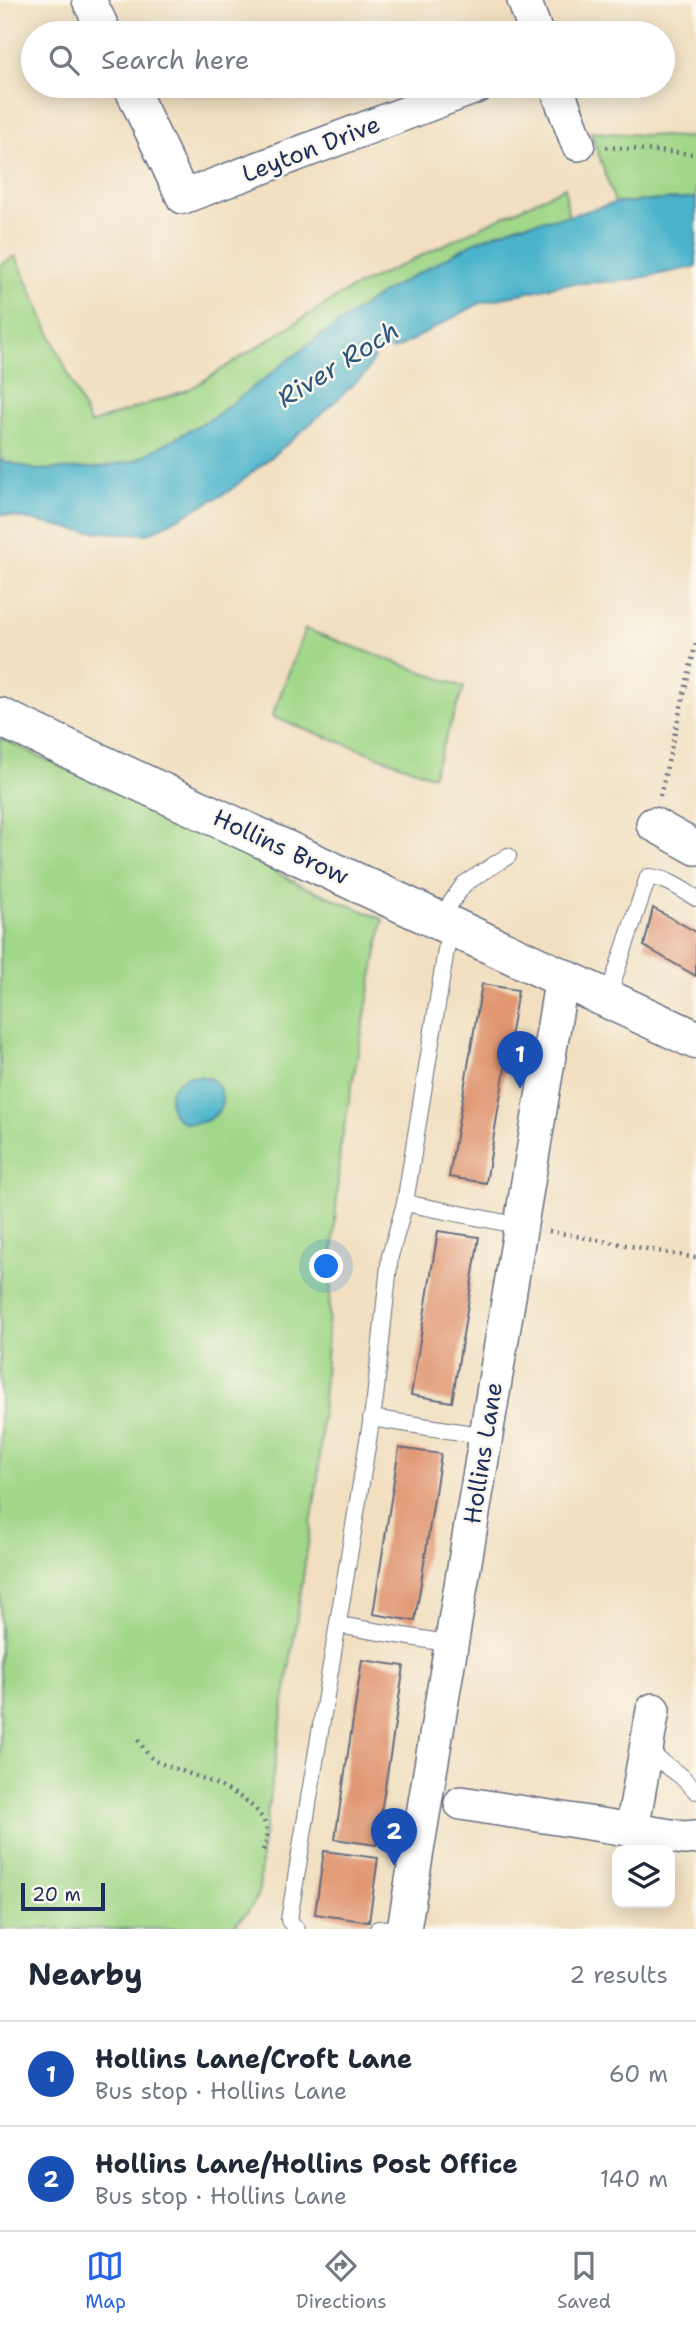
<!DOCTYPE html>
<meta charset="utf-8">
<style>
:root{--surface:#fff;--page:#f6f6f7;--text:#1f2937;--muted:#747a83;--line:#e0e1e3;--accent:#2563eb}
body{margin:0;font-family:"Shantell Sans",sans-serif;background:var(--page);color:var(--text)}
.controls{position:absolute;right:21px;bottom:21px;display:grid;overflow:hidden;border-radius:14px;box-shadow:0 4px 18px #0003}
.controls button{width:63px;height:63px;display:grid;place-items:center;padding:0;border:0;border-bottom:2px solid var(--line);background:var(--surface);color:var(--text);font:35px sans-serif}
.scale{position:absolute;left:21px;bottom:18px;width:84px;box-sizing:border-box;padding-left:7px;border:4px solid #1b2f5e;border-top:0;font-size:19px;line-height:24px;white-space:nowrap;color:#1b2f5e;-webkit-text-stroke:5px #fbf7ec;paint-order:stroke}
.you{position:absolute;left:327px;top:1267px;width:24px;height:24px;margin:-18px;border:5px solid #fff;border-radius:50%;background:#1a73e8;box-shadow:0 0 0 10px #1a73e833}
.badge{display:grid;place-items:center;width:46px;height:46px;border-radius:50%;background:var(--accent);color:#fff;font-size:23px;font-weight:700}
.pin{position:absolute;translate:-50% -58px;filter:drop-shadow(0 2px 4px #0008)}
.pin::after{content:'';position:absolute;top:37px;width:24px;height:21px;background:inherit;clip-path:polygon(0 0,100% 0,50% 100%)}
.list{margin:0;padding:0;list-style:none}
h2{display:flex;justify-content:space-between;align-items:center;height:91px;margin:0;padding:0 28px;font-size:30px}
h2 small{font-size:23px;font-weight:400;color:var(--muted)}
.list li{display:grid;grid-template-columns:46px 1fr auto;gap:21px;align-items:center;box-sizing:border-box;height:105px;padding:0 28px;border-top:2px solid var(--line)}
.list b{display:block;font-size:26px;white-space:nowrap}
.list p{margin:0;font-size:23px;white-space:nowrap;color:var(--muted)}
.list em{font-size:23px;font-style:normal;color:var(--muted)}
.icon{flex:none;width:38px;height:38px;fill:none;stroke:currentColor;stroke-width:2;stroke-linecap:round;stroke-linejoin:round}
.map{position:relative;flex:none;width:696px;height:1929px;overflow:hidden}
.search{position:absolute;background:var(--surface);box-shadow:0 4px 18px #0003;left:21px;right:21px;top:21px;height:77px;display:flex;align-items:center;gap:18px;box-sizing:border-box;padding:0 24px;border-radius:38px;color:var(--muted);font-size:26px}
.sheet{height:301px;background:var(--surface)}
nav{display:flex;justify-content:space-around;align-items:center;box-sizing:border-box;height:98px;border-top:2px solid var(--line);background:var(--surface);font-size:19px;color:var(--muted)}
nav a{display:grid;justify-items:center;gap:4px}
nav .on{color:var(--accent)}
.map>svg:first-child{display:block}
.green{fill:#a1d789;stroke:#5e8374;stroke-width:2}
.water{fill:#4cb4cb;stroke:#347294;stroke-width:2}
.building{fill:#e09571}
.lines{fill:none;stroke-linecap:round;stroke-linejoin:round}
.service-casing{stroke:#666d80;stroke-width:18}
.minor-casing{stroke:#666d80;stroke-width:36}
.tertiary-casing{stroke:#666d80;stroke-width:41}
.path{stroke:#666d80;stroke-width:4.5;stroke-dasharray:2 5;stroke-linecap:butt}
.service{stroke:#fff;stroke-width:16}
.minor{stroke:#fff;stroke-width:33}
.tertiary{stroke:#fff;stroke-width:38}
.labels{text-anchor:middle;stroke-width:5;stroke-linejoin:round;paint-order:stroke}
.street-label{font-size:24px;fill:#1b2f5e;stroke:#fbf7ec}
.water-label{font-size:26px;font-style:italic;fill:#2a577f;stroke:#fbf7ec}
</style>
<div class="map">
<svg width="696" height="1929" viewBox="0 0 696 1929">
<rect width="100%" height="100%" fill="#fbf7ec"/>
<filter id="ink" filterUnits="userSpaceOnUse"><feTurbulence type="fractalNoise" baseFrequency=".0143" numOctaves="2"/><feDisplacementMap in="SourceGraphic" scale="14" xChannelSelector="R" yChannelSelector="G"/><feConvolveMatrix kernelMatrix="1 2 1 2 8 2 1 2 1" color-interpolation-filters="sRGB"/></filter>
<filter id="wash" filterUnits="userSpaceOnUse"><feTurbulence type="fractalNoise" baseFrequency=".00686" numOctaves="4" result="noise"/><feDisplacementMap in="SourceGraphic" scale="28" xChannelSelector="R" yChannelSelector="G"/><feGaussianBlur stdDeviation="1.57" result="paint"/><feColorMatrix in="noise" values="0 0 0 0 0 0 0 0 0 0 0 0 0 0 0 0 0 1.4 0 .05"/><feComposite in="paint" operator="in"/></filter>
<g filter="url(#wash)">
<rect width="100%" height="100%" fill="#f1dfc0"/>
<path class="green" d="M591,132L696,138V198L615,203Z
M565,187L568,216L519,225L477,241L382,293L311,343L214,417L134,461L96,468L36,470L0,460V265L16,256L90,424L190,389L345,292Z
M305,629L464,687L432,776L272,717Z
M0,738L213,838L298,884L383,919L340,1149L318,1478L261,1855C259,1899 262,1899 230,1929H0Z"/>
<path class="water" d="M696,198V267L624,281L564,284L480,303L394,350L379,348L366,373L297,436L228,492L148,534L82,531L0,514V460L37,470L96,468L134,461L214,417L311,343L382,293L477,241L519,225L568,216L615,203Z
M187,1076C201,1076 214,1075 220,1090C235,1126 160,1142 171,1090L179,1081Z"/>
<g id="blocks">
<path class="building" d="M653,908L696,932V976L644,946Z
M482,984L518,990L486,1183L449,1177Z
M438,1231L479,1237L452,1402L411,1395Z
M399,1448L441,1454L415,1621L373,1614Z
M362,1660L404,1666L376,1845L335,1839Z
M324,1851L378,1858L369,1922L315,1914Z"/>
</g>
</g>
<g filter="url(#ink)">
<use href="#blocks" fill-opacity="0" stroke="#666d80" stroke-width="2"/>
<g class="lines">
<defs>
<path id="service" d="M439,920L464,884L508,856
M607,999L648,877C665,877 681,889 696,898
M405,1203L521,1226
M371,1418L486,1436
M338,1625L452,1644
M645,1750L681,1776L696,1791
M296,1929L289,1920L375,1398L390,1256L405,1203L450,925
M378,1929L404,1928"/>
<path id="minor" d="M89,0L105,33
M524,0L536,33
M130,86L183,197L478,86
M556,86L578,144
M653,824L696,848
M461,1803L684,1838L696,1837
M632,1830L653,1710
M404,1929L562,977"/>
<path id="tertiary" d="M0,717L696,1040"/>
</defs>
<use href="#service" class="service-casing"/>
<use href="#minor" class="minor-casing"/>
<use href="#tertiary" class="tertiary-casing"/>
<path class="path" d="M606,147L696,154
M660,796L696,643
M549,1231L696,1258
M138,1740L149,1756L155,1761C186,1774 263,1793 267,1832C268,1839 264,1847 262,1854"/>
<use href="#service" class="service"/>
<use href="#minor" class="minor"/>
<use href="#tertiary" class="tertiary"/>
</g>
</g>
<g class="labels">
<g class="street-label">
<text transform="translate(311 149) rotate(-21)" y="8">Leyton Drive</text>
<text transform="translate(281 847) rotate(25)" y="8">Hollins Brow</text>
<text transform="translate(483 1453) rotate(-81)" y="8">Hollins Lane</text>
</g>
<g class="water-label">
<text transform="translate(338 364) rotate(-32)" y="9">River Roch</text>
</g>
</g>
</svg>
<div class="controls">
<button><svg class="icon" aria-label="layers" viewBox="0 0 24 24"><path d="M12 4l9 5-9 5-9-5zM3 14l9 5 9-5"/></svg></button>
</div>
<div class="scale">20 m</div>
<div class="you"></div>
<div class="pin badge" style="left:520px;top:1089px;background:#1a4fb4">1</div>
<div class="pin badge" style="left:394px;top:1866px;background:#1a4fb4">2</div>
<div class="search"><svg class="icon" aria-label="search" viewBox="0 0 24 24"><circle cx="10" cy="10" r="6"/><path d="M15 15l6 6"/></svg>Search here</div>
</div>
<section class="sheet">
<h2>Nearby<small>2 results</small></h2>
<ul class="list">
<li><span class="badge" style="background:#1a4fb4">1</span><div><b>Hollins Lane/Croft Lane</b><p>Bus stop · Hollins Lane</p></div><em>60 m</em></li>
<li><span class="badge" style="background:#1a4fb4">2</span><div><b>Hollins Lane/Hollins Post Office</b><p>Bus stop · Hollins Lane</p></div><em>140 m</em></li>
</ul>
</section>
<nav>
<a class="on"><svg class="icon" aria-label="map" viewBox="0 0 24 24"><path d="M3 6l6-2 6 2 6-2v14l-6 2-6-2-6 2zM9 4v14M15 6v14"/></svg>Map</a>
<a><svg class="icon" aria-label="directions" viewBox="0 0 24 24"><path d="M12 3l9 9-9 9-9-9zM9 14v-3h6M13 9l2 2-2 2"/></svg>Directions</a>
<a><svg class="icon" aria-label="saved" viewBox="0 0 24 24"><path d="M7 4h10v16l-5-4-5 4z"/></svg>Saved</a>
</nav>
